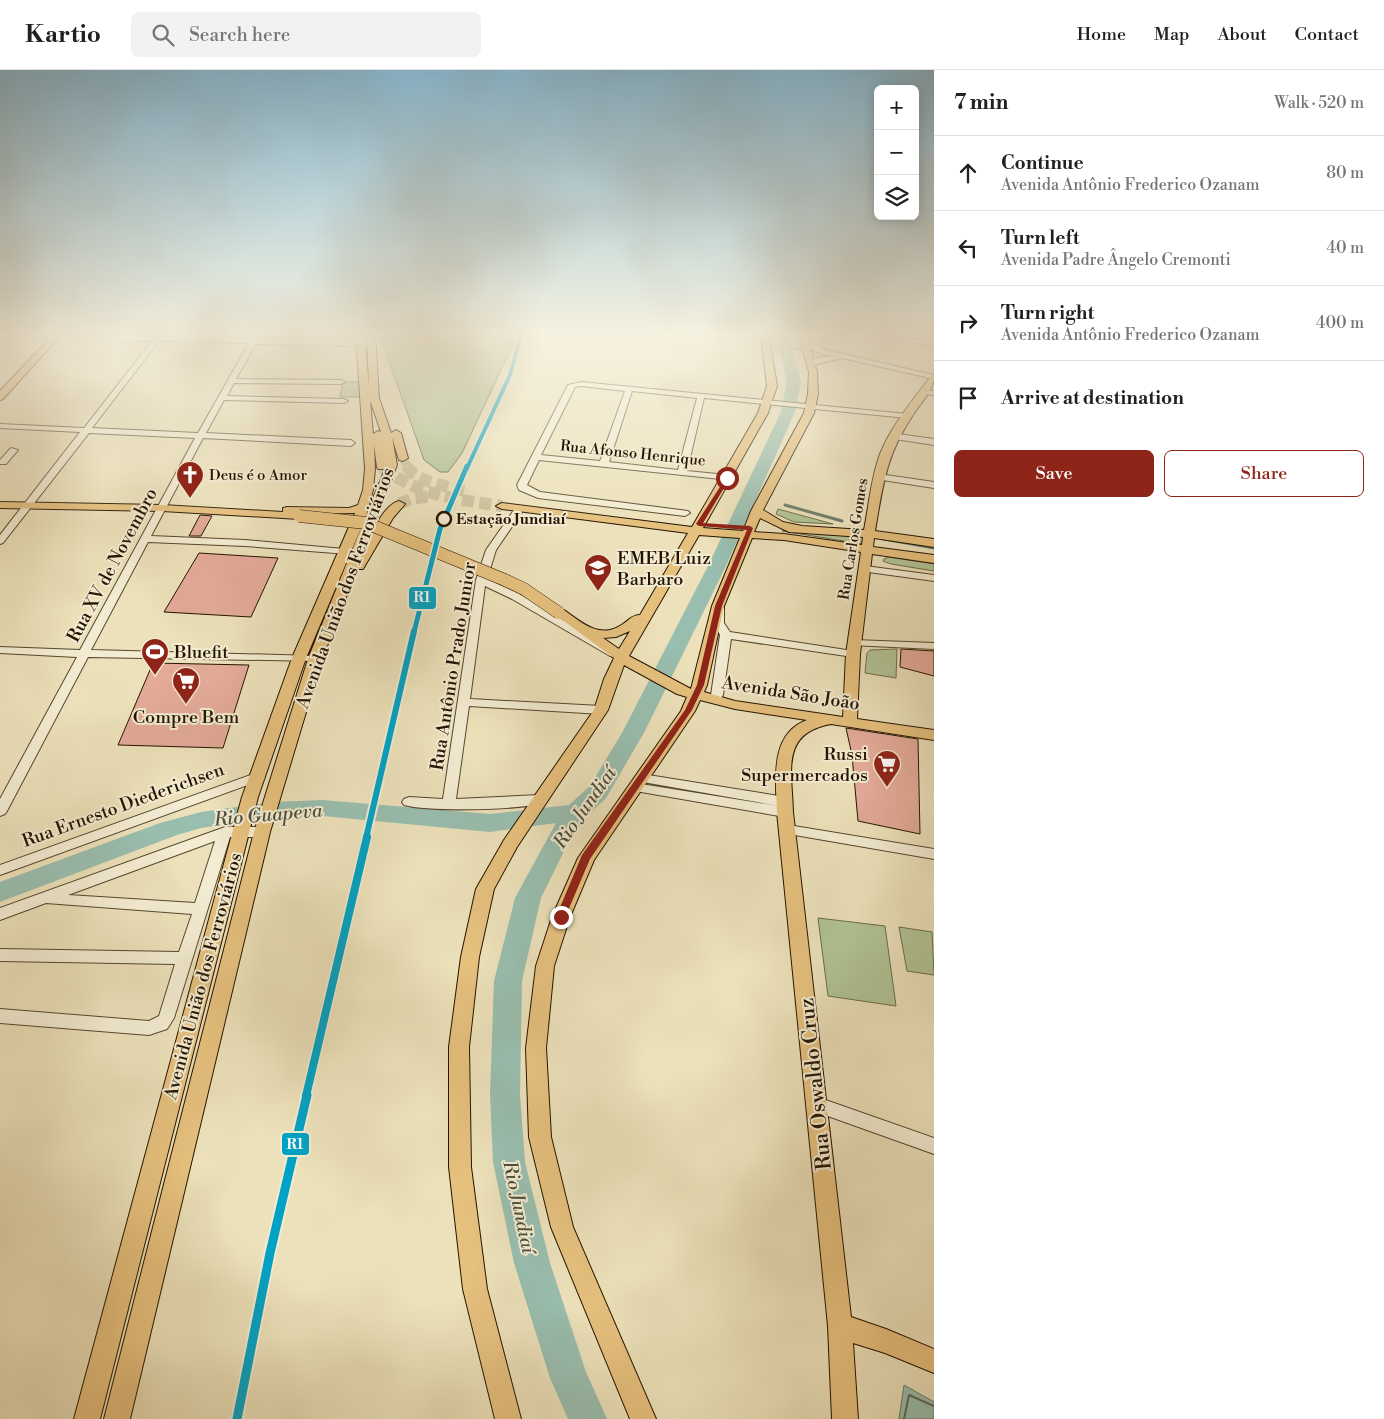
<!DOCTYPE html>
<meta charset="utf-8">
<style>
:root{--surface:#fff;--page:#f2f2f2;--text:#202124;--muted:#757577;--line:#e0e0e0;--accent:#8f2418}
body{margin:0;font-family:"Libre Bodoni",serif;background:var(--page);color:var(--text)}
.controls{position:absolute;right:15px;top:15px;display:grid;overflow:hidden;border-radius:8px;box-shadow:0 2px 12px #0003}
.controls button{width:45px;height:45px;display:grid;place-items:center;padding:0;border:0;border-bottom:1px solid var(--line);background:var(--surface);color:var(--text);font:25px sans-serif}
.stop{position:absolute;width:15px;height:15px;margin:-11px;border:4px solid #8f2418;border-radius:50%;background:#fff}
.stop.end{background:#8f2418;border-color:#fff;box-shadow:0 1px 5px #0008}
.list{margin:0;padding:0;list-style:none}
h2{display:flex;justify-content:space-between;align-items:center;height:65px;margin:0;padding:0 20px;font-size:21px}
h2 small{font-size:16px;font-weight:400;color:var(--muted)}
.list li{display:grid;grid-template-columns:32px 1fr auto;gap:15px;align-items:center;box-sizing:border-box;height:75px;padding:0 20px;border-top:1px solid var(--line)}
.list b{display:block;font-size:19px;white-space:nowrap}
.list p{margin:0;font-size:16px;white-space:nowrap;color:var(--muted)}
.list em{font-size:16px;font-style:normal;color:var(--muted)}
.actions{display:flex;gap:10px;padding:15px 20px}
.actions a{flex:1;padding:11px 0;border:1px solid var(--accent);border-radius:8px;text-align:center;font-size:18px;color:var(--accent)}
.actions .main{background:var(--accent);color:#fff}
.icon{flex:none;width:28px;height:28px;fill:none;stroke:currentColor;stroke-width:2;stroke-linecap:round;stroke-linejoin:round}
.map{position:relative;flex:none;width:934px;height:1349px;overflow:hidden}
header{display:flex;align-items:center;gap:30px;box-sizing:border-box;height:70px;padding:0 25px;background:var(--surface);border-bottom:1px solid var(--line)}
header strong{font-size:24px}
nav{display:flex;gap:28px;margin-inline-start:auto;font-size:18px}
.search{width:350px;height:45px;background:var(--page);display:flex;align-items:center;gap:12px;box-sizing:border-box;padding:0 18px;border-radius:8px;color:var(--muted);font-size:19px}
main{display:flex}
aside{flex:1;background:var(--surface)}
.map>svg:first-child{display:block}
.green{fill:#b1c495;stroke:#6a6c4a}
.water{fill:#99beaf;stroke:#6a7a69}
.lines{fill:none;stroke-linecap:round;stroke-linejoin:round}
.shore{stroke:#5e6858;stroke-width:2}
.stream-far1{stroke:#6a7a69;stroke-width:2.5}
.stream{stroke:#6a7a69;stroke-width:3}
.river{fill:#99beaf;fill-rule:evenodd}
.building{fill:#e3aa98;stroke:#241300}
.major-tunnel-far1{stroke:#cec29e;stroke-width:9;stroke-dasharray:9 5;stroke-linecap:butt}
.major-tunnel{stroke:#cec29e;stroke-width:12;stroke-dasharray:12 5.5;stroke-linecap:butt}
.minor-casing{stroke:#56462e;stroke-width:2}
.major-casing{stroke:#241300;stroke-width:2}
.minor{fill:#f3ecd2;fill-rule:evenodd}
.major{fill:#e6c07d;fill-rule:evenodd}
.major-bridge-casing{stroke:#241300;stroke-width:13;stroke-linecap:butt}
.major-bridge{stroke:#e6c07d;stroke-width:12}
.rail-1-far4-casing{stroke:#f3ecd2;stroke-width:6}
.rail-1-far3-casing{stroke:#f3ecd2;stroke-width:8}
.rail-1-far2-casing{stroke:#f3ecd2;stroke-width:10}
.rail-1-far1-casing{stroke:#f3ecd2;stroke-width:11}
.rail-1-casing{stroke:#f3ecd2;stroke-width:13}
.rail-1-far4{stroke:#02a2c4;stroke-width:4}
.rail-1-far3{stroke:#02a2c4;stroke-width:5}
.rail-1-far2{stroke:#02a2c4;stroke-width:6}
.rail-1-far1{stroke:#02a2c4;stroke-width:8}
.rail-1{stroke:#02a2c4;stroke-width:9}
.route{fill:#8f2418}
.stop-dot{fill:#f3ecd2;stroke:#241300;stroke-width:2.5}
.labels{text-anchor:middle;stroke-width:4;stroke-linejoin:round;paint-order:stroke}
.far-street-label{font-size:15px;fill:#241300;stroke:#f3ecd2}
.far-poi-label{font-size:15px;fill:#241300;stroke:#f3ecd2;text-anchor:start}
.far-stop-label{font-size:15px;font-weight:bold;fill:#241300;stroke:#f3ecd2;text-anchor:start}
.poi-label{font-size:18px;fill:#241300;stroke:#f3ecd2;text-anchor:start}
.street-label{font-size:18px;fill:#241300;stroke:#f3ecd2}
.water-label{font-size:19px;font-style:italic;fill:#4d4f3d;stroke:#f3ecd2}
.near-street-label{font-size:21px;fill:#241300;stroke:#f3ecd2}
.line-badge{stroke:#f3ecd2;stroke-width:2}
.badge-label{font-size:14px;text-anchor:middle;font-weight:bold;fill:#fff}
</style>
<header>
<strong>Kartio</strong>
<div class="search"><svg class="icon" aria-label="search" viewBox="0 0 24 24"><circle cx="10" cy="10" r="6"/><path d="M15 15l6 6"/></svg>Search here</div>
<nav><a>Home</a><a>Map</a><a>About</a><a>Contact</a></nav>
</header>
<main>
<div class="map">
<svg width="934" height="1349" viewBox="0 0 934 1349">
<rect width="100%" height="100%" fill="#ece1ba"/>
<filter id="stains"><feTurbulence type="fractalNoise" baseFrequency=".004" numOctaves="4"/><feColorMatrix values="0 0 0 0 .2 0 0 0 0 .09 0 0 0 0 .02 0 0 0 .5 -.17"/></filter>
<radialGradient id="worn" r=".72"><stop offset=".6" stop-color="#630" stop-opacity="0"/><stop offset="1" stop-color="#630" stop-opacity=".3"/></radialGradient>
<path class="green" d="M380,266H515L508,285L462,383L448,402H440L424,390Z
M343,312H361V327H340Z
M778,439L833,454L794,452L776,444Z
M782,461L863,467L862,474Z
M889,487L934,494V501L891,494L883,491L884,489Z
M897,579L896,608L865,603L867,583L870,580Z
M818,848L885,856L896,936L828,926Z
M899,857L932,862L934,905L907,901Z"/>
<path class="water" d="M904,1315L934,1332V1349H899Z"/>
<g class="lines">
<path class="shore" d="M904,1349L909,1325L934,1336"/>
<path class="stream-far1" d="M785,277L801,279"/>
<path class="stream" d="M785,435L842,451
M884,469L934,478"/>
<path class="river" d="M779,266H791V277L801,311L795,342L726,496L645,661L606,728L585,748L568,773L541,828L522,911L520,1025L525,1092L550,1193L586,1302L607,1349H568L550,1308L514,1193L493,1092L490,1025L494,911L515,828L556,753L490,762L323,746L273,748L201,758L177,765L0,832V812L160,753L201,742L273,732L323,730L490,744L569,735L590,716L623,661L708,496L781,342L787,311L779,277Z"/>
</g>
<path class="building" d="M200,445L212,446L201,466H189Z
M199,483L278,488L251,547L164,542Z
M901,579L934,581V606L900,597Z
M153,593L249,595L223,678L118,675Z
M846,658L918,669L920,764L858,751L852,685Z"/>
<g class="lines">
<path class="major-tunnel-far1" d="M403,388L408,398"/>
<path class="major-tunnel" d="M407,396C414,411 449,417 464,421
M382,397C417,425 459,430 502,436
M399,434L411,429L433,426"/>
<defs>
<path id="minor" d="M13,266H163V267L252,269L254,266H260L259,269L372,272L376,274L372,276L256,274L236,309L341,310L345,312L341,314L234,313L227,326L344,329L348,331L344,333L224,330L206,363L351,370L355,373L351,376L203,368L151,466L245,470L344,479L349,482L348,484L245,476L148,472L91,580L315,586L321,589L319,591L88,587L7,741L5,744L0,746V729L77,587L0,583V577L80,580L195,368L89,363L3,473L0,474V465L80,362L0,358V354L84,358L152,271L16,268ZM159,271L249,273L198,363L92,358Z
M881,266H896L934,272V276L884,268Z
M802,270H808L826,280L934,305V309L842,288L809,296V292L816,288L833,286L821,284L802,274Z
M581,312L907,344L911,346L907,348L704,328L687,401L727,405L730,406V410L539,390L527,415L540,422L688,441L690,443L685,446L538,428L519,420L517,415L568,315ZM581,316L625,321L600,391L541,385L575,317ZM632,321L697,328L678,400L609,392Z
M922,320L934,321V325L922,324Z
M898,364L934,369V375L895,369L894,367Z
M11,378L18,380L6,394H0V390Z
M879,404L934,412V418L876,409V405Z
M517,439L522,442L496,480L487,509L519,524L620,584L614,587L610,586L512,529L485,516L470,629L601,636L607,640L601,644L469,636L456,729L539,725L544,727L546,730L544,733C518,740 429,742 404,735L402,732L404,729L409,727L443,729L476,510L486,480L514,440Z
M865,496L934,505V511L861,501L860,499Z
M719,535L724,538V553L730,562L853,581L859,584L853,587L731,569L723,625L721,628H713L711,625L720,565L714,553V538Z
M854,570L934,573V579L850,575L848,573Z
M259,702L265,706L264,709L0,805V795Z
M642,704L785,727L790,729L792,732L790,735L785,737L637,711L636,708L637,705Z
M641,714L785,737L790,739L792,742L790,745L785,747L641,722H629L627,719L629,716Z
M788,755L934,779V789L783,763L781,760L783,757Z
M225,757H262L267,759L269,762L267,765L262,767H230L174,948L167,959L149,965L0,953V939L149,951L159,946L175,894L0,891V879L179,882L192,844L46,833L0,850V838ZM215,771L195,833L68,825Z
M817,1027L934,1068V1084L811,1040L808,1035L811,1030Z"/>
<path id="major" d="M52,266H60L3,329L0,330V321Z
M356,266H364L369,316L367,266H375L379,328L391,363L396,360L401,363L408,388L403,391L399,390L392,367L397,395L368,471C375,458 384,435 399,431L405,434L393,448L363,499H357L322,589L270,762L130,1349H104L254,762L308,589L385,399H378L377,397L374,374L375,399L373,420L366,446L306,588L258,727L100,1349H74L242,727L292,588L355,443L303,444L305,446L303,448L299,449L162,441L0,438V432L162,435L283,442V438L287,437L349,438L358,435L363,420L365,399ZM370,330L381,362L378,361L373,364Z
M761,266H769L777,316L768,343L703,458L743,461L751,441L804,343L808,324L809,302L799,266H807L817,302L818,324L814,343L763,440L783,452L802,456L864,460C869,435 871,408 880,384C891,356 913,330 931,306L934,305C934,321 921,332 913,345C886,385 883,415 875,461L934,469V477L874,468L873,477L934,485V493L872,484L860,584L857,649L934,660V670L831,654C780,663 792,702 793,742L851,1247L886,1259L934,1279V1303L885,1283L853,1273L858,1349H832L828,1256L777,742C776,710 769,664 807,650L735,639L700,630L695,641L594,790L570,847L554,896L546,978L551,1067L573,1157L656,1349H630L551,1157L529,1067L526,978L536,896L552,847L578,788L681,641L687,627L677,624L624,595L608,640L517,777L494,819L479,887L469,977L471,1097L487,1219L521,1349H495L463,1219L449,1097V977L461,887L476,819L504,770L594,640L604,609L614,588L553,543L559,539L564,540C582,553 600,570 623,554C629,550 632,545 640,545L688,463L502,439L496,436L502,433L692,457L758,343L767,316ZM760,448L789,462L863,467L862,475L784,464L754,462ZM699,465L740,468L712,536L691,619L629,586ZM752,468L784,470L861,482L846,584L843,647L735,631L704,622L707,615L724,536ZM630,561L619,579L603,568L616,567Z"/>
</defs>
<use href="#minor" class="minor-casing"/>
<use href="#major" class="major-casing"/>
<use href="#minor" class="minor"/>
<use href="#major" class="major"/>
<defs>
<path id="major-bridge" d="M299,446L366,453L505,510L524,519L559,543"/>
</defs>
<use href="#major-bridge" class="major-bridge-casing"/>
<use href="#major-bridge" class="major-bridge"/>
<defs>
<path id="rail-1-far4" d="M467,398L510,305L521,266"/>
<path id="rail-1-far3" d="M414,562L440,459L467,396"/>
<path id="rail-1-far2" d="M366,768L414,561"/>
<path id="rail-1-far1" d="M306,1026L367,767"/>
<path id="rail-1" d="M237,1349L270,1183L307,1025"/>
</defs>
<use href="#rail-1-far4" class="rail-1-far4-casing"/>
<use href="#rail-1-far3" class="rail-1-far3-casing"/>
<use href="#rail-1-far2" class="rail-1-far2-casing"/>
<use href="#rail-1-far1" class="rail-1-far1-casing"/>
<use href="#rail-1" class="rail-1-casing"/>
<use href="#rail-1-far4" class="rail-1-far4"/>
<use href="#rail-1-far3" class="rail-1-far3"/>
<use href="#rail-1-far2" class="rail-1-far2"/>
<use href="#rail-1-far1" class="rail-1-far1"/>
<use href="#rail-1" class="rail-1"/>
</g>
<linearGradient id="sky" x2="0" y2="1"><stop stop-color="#88b8d1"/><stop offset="0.58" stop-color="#f6f2e0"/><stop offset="1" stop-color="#f6f2e0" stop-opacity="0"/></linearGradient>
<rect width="934" height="455" fill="url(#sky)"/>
<path class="route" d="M727,406L730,408L703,453L750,456L753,458L722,536L704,615L692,640L590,789L564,850H558L556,847L582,785L685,640L697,615L715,536L747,460L699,456L696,454Z"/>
<defs>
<symbol id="church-pin" viewBox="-11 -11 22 30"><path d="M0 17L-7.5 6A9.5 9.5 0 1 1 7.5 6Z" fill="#8f2418" stroke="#f3ecd2"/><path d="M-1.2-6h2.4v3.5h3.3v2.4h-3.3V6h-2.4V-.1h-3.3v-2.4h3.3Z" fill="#fff"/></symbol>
<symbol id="school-pin" viewBox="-11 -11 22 30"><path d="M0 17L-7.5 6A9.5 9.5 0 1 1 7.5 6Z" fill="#8f2418" stroke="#f3ecd2"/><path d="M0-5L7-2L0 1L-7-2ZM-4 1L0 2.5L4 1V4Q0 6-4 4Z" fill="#fff"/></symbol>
<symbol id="stadium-pin" viewBox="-11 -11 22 30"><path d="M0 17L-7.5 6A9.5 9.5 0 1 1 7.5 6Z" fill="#8f2418" stroke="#f3ecd2"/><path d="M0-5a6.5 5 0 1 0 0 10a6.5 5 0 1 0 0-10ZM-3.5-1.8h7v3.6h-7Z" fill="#fff"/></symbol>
<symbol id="supermarket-pin" viewBox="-11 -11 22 30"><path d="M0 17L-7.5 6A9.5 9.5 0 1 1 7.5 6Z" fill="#8f2418" stroke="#f3ecd2"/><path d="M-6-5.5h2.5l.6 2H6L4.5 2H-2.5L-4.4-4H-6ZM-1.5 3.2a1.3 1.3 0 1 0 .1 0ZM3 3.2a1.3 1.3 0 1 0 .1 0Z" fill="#fff"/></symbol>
</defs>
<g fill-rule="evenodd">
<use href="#church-pin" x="174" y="389" width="32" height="43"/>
<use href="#school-pin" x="582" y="482" width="32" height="43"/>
<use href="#stadium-pin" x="139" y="566" width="32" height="43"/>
<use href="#supermarket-pin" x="170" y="595" width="32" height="43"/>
<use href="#supermarket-pin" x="871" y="678" width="32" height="43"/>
</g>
<circle class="stop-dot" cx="444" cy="449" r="7"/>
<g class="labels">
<g class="far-street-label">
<text transform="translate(633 383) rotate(6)" y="5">Rua Afonso Henrique</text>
<text transform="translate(853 469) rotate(-81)" y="5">Rua Carlos Gomes</text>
</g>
<g class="far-poi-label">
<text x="209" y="410">Deus é o Amor</text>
</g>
<g class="far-stop-label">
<text x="456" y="454">Estação Jundiaí</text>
</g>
<g class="poi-label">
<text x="617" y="494">EMEB Luiz<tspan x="617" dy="21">Barbaro</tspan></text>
<text x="174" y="588">Bluefit</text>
<text x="186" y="653" text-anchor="middle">Compre Bem</text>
<text x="868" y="690" text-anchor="end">Russi<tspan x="868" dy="21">Supermercados</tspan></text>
</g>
<g class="street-label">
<text transform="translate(112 495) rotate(-62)" y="6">Rua XV de Novembro</text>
<text transform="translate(345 518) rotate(-70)" y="6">Avenida União dos Ferroviários</text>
<text transform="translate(453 596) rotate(-81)" y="6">Rua Antônio Prado Junior</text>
<text transform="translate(791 623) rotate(9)" y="6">Avenida São João</text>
<text transform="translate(123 735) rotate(-20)" y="6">Rua Ernesto Diederichsen</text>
<text transform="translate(203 906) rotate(-75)" y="6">Avenida União dos Ferroviários</text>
</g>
<g class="water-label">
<text transform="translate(584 737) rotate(-55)" y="7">Rio Jundiaí</text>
<text transform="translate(268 744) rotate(-5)" y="7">Rio Guapeva</text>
<text transform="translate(520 1137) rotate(78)" y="7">Rio Jundiaí</text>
</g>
<g class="near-street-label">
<text transform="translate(815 1014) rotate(-96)" y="7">Rua Oswaldo Cruz</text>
</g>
</g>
<g class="line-badge">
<rect x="408" y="516" width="29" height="24" rx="5" fill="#02a2c4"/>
<rect x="281" y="1062" width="29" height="24" rx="5" fill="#02a2c4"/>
</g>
<g class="badge-label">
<text x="422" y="532">R1</text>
<text x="295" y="1079">R1</text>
</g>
<rect width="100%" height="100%" filter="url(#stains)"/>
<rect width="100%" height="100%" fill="url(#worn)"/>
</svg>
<div class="controls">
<button>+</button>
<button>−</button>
<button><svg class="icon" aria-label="layers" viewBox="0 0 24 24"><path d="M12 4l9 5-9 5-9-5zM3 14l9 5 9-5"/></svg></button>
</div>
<div class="stop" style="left:727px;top:408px"></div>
<div class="stop end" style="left:561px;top:847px"></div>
</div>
<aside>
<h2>7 min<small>Walk · 520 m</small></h2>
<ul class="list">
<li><svg class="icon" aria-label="ahead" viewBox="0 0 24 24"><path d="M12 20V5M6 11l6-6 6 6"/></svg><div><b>Continue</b><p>Avenida Antônio Frederico Ozanam</p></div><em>80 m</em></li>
<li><svg class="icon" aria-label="left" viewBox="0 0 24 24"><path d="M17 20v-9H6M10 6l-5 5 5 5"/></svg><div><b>Turn left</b><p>Avenida Padre Ângelo Cremonti</p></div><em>40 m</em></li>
<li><svg class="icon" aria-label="right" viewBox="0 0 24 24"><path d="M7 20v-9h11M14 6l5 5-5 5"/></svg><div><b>Turn right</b><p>Avenida Antônio Frederico Ozanam</p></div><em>400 m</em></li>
<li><svg class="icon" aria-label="arrive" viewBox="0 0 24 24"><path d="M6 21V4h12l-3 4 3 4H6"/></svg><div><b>Arrive at destination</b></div></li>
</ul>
<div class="actions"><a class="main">Save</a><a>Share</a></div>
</aside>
</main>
